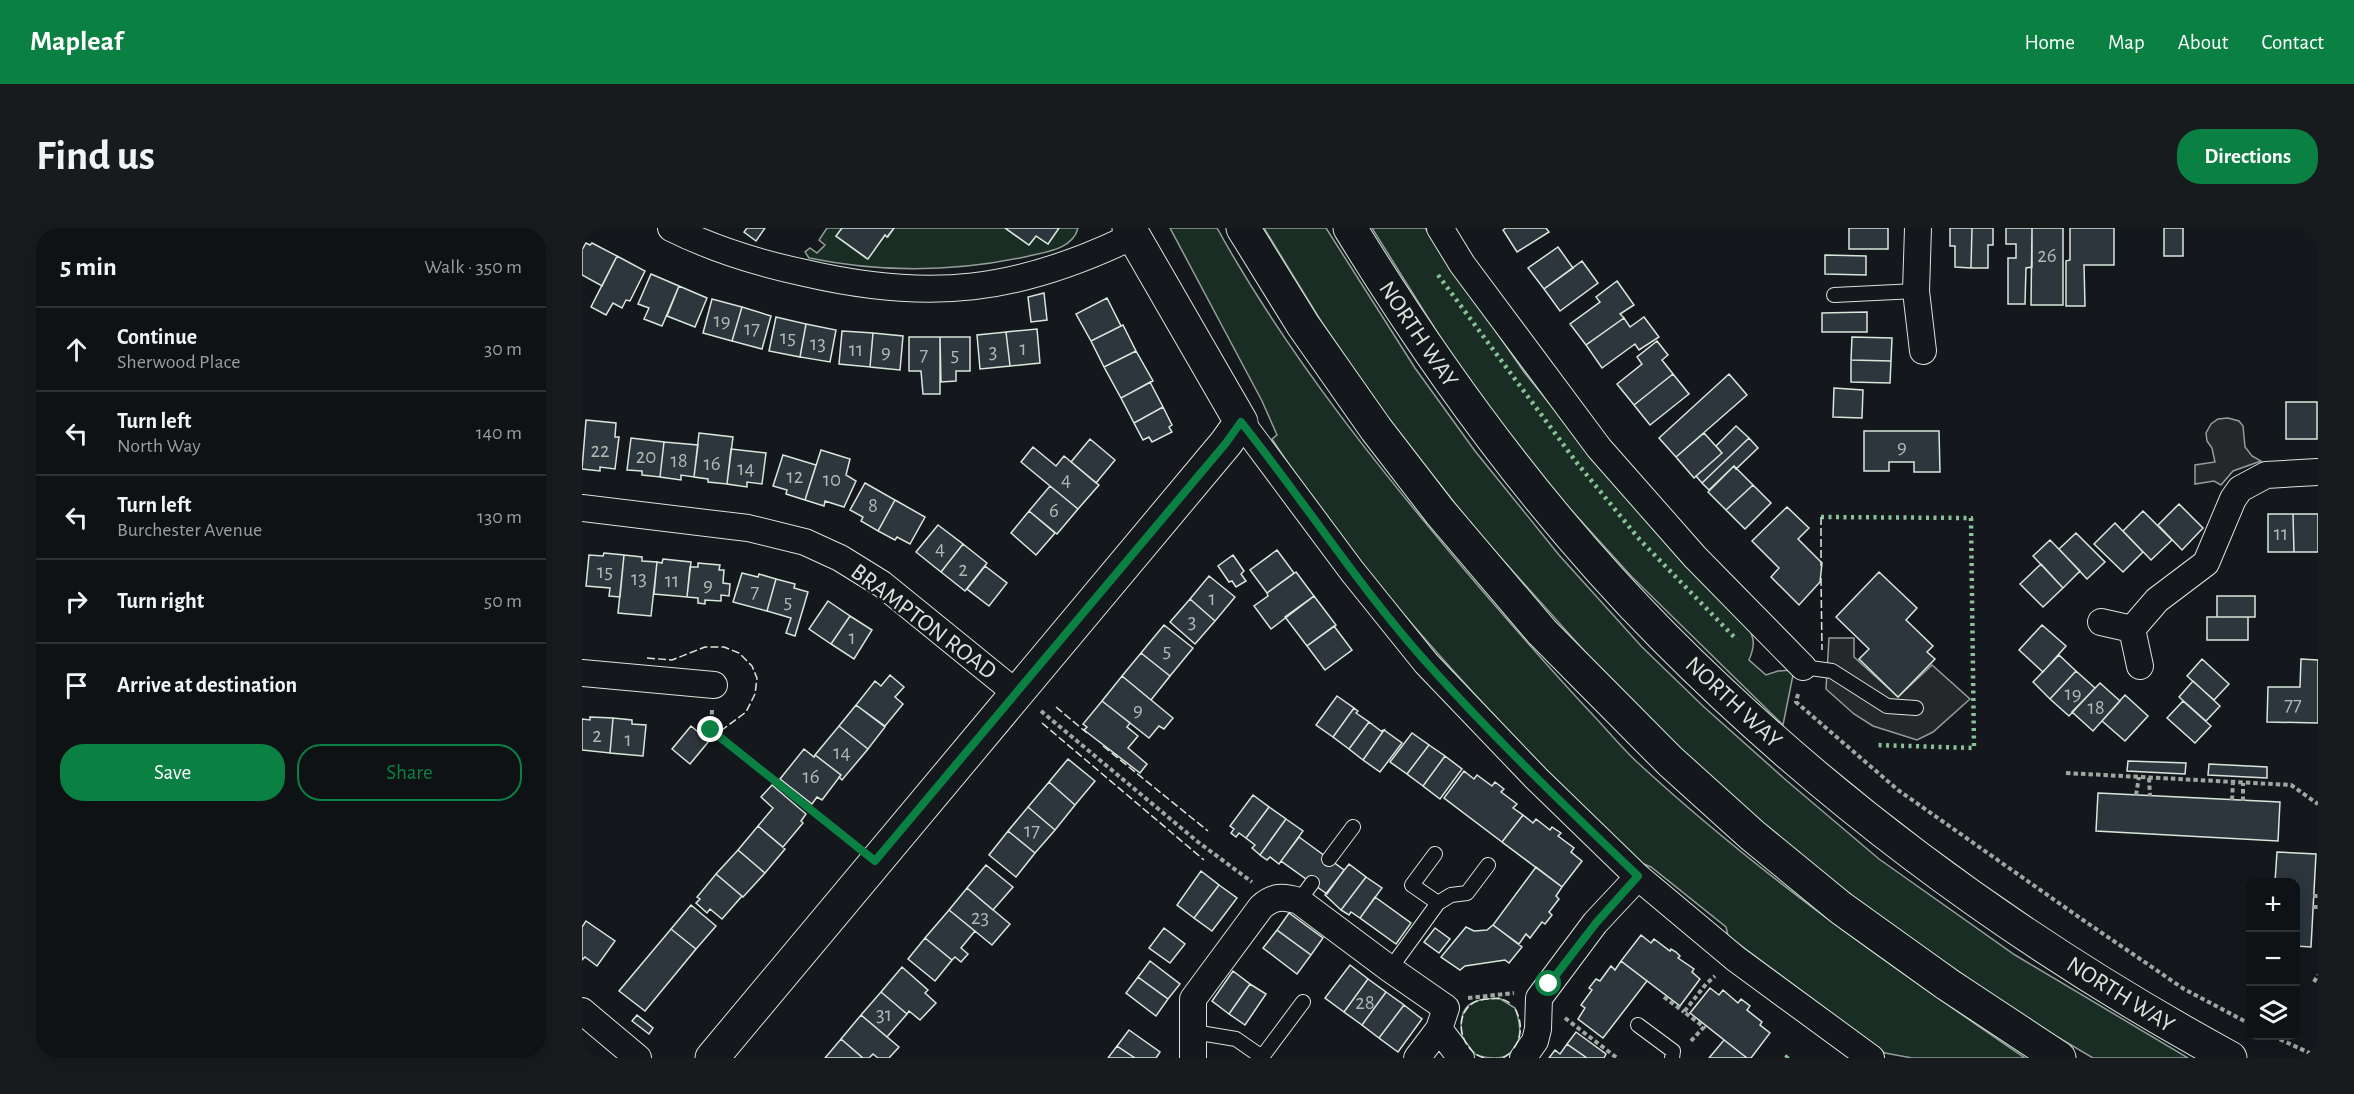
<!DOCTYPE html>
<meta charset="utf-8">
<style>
:root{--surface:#0f1215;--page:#181b1e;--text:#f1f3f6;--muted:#9b9ea0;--line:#2f3234;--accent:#0b8043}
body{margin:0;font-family:"Alegreya Sans",sans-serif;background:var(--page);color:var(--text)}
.controls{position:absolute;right:18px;bottom:18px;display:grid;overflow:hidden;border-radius:12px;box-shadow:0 3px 15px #0003}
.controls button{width:54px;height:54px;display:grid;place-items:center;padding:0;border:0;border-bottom:2px solid var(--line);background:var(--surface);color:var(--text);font:30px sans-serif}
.stop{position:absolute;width:18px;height:18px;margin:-14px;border:4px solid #0b8043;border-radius:50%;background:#fff}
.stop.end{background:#0b8043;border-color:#fff;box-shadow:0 2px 6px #0008}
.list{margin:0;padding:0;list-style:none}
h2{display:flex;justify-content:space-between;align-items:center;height:78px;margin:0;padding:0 24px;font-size:26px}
h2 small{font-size:20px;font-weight:400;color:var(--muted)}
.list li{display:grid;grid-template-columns:39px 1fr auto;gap:18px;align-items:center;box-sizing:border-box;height:84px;padding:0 24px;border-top:2px solid var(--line)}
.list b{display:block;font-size:22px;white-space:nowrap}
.list p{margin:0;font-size:20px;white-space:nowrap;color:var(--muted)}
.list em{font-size:20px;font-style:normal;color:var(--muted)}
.actions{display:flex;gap:12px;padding:18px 24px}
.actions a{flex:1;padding:14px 0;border:2px solid var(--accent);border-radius:24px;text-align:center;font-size:21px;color:var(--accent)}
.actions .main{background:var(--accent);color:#fff}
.icon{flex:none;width:33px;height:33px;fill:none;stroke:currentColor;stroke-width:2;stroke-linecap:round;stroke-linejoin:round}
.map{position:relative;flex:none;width:1736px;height:830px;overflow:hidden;border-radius:24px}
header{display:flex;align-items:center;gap:36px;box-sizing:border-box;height:84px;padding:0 30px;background:var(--accent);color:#fff}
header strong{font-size:28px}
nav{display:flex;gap:33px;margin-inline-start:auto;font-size:21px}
.intro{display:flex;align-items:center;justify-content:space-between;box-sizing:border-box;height:144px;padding:0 36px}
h1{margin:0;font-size:42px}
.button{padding:15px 27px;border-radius:24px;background:var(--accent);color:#fff;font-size:21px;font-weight:700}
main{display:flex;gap:36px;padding:0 36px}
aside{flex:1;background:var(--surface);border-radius:24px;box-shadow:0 3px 15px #0003}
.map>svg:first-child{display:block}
.green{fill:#1a2d24;stroke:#939e99;stroke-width:1.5}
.parking{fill:#24282b;stroke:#939e99;stroke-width:1.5}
.building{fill:#2c363c;stroke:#d8e6dc;stroke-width:1.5}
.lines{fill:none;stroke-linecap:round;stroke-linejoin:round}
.lane-casing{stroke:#d8e6dc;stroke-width:16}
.street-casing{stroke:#d8e6dc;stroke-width:28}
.secondary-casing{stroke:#d8e6dc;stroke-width:35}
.highway-casing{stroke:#d8e6dc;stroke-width:35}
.path{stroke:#9da8a2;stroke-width:4;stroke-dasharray:4.5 3;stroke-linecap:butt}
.lane{stroke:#14181c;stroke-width:14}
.street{stroke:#14181c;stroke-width:26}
.secondary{stroke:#14181c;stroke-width:33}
.highway{stroke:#14181c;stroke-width:33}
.hedge{stroke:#8ac095;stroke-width:4.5;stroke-dasharray:3 4.5;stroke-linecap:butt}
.fence{stroke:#d8e6dc;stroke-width:1.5;stroke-dasharray:8 3;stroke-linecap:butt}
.route{stroke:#0b8043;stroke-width:8}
.labels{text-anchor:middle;stroke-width:4.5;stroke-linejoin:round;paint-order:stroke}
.number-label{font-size:21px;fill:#adbab4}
.street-label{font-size:24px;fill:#d8e6dc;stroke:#14181c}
</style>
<header>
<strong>Mapleaf</strong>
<nav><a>Home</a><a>Map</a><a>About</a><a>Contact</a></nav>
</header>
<div class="intro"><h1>Find us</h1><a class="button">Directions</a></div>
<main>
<aside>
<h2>5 min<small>Walk · 350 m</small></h2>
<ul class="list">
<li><svg class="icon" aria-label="ahead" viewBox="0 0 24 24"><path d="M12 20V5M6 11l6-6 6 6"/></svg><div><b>Continue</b><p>Sherwood Place</p></div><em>30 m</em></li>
<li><svg class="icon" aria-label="left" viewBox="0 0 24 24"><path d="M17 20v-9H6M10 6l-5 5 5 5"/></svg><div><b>Turn left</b><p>North Way</p></div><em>140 m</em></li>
<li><svg class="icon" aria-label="left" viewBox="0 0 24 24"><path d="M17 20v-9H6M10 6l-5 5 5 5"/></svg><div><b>Turn left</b><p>Burchester Avenue</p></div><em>130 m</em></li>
<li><svg class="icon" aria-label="right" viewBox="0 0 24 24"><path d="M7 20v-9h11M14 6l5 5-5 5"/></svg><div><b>Turn right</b></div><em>50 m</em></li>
<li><svg class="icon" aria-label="arrive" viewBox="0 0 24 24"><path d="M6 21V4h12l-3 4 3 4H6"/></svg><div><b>Arrive at destination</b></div></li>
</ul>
<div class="actions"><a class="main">Save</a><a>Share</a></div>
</aside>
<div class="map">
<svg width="1736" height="830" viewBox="0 0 1736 830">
<rect width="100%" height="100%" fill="#14181c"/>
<path class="green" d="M245,0H260L254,8L285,31L303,7L306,9L312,0H423L447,17L454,8L466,16L477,0H496C491,21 464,24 447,28C375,44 300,45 227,30L223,24L228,20L235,25L243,17L237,12Z
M588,0H635C707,130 802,247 898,360C935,403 972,446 1011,487C1026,503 1040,520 1055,534C1175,645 1308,738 1443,830H1330L1303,825L1146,708L1144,699L1069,639L1050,631C921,498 791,367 690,211L695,207L680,173Z
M682,0H744L833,140L893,223L977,327L1060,419L1122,479L1205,553L1297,631L1433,727L1606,830H1511L1450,794L1344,721L1246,650L1158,577L1077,501L1013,435L894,302L803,187L739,93Z
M790,0H843L942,144L1050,277L1165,397C1173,410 1173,418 1167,432L1184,447L1196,443L1212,442L1201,497L1050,349L941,229L860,112Z
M917,770L933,780C938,793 941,807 933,820C927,827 922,830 913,830C904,830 894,829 887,822C877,810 875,783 890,775C898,770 908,771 917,770Z"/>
<path class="parking" d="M1646,190L1657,193L1661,198L1663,219L1670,228L1679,233L1651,243L1639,257L1632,253L1613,256V237L1633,234L1630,220L1625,213L1624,205L1629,196L1636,191Z
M1247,410H1272V429L1316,469L1350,437L1388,471L1351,504L1335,512L1291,498L1272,486L1244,461Z"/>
<path class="building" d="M165,0H183L174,13L162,4Z
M260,0H312L305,9L303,7L286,31L254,8Z
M423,0H477L466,16L454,8L447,17Z
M924,0H964L967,4L935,24L921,2Z
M1267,0H1306V21H1267Z
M1368,0H1390L1389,40L1373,39V18H1368Z
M1390,0H1411V17H1406V40H1389Z
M1424,0H1450V39L1444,40L1443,76H1426V30H1434V16H1424Z
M1450,0H1481V77H1449Z
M1488,0H1532V37H1502L1503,78H1484V33L1488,32Z
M1582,0H1601V28H1582Z
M4,15L8,17L10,15L35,28L20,58L0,47V22Z
M976,19L991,40L962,61L946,40Z
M1243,27L1284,28V47L1243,46Z
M35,28L63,43L48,73L44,72L40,80L31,75L24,87L9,79Z
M1000,33L1016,55L978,83L962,61Z
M69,46L97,58L80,98L62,91L67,80L56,76Z
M1035,53L1052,77L1038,86L1042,90L1004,117L988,96L1018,74L1014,69Z
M97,58L125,70L113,99L85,88Z
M462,65L465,92L449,94L446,69Z
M525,70L539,98L509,113L494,86Z
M130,71L160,79L150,113L121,105Z
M160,79L189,88L180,121L150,113Z
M1285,84V104H1240V85Z
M194,89L224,96L218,129L187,123Z
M1062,89L1077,109L1057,122L1053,116L1020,140L1004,117L1042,90L1048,99Z
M224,96L254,102L248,134L218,129Z
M541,97L554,123L522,139L509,113Z
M455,101L458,135L428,138L424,104Z
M260,103L291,105L288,139L257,136Z
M424,104L428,138L398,141L395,107Z
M291,105L321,108L318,142L288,139Z
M327,109H358V166H341L339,143H327Z
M358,109H388V143H374V153L359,154Z
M1270,109L1310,110L1309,133L1269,132Z
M1075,113L1086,127L1080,132L1091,146L1052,177L1035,156L1060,136L1055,129Z
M554,123L571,153L539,170L522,139Z
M1269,132L1309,133L1308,155L1269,154Z
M1091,146L1107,166L1068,197L1052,177Z
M1147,146L1165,167L1094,229L1077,210Z
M568,154L581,179L552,195L539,170Z
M1252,160L1281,162L1280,190L1251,189Z
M1704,174H1735V211H1704Z
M581,179L590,197L587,199L590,204L570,214L567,209L561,212L552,195Z
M4,192L34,195L33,209H37L33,241L18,239V243L0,241Z
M1154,198L1167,210L1120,255L1114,248L1140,225L1134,218Z
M1282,203H1357L1358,244H1332V234H1307V243H1282Z
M117,205L151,209L145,256L126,254V251L112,249Z
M1122,205L1140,225L1112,250L1094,229Z
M49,210L82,214L78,249L60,247V243L45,242Z
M1167,210L1176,220L1154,241L1152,238L1127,262L1120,255Z
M508,211L533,232L514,255L489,234Z
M82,214L116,217L112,249L99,247V252L78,249Z
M451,219L474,238L482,228L517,257L496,281L439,234Z
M149,221L184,225L180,256L165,254V259L145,256Z
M239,222L268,231L264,247L274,253L262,279L243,273L242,278L223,272Z
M201,227L234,237L223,272L204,266L205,262L191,258Z
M1152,238L1171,257L1144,282L1126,264Z
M283,255L313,272L296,303L279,293L281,289L268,282Z
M1171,257L1189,275L1163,301L1144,282Z
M468,258L496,281L475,306L447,283Z
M313,272L343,289L328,316L315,309L313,312L296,303Z
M1597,276L1621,300L1600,322L1576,297Z
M1205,279L1227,300L1216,311L1240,335L1238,354L1217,377L1189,349L1197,340L1170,313Z
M447,283L473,305L454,327L429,305Z
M1561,283L1590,312L1569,332L1541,303Z
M1686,286H1711L1712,324H1686Z
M1711,286H1736V324H1712Z
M1533,295L1561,324L1541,344L1512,316Z
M356,297L381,316L359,344L334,324Z
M1494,305L1523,334L1505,351L1477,321Z
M1468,312L1498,343L1481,360L1451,328Z
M381,316L405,335L383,363L359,344Z
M695,322L712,345L685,365L668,342Z
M22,325L42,327L38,369L27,368L28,360L4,358L7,327L21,328Z
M42,327L60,329V333L75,334L69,388L36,385Z
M651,327L662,343L659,346L664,353L654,359L650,353L647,354L636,338Z
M81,331L109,334L105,369L72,366L75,334L80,335Z
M116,335L138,337L137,342H142L141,355L148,356L147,368L139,367V373L123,372V376L116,375V370L105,369L108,339H116Z
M1459,336L1481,360L1461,379L1438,356Z
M403,338L425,355L407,378L385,361Z
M714,344L732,368L689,401L672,378L686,368L685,365Z
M1297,344L1335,380L1324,392L1351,418L1345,424L1353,431L1316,469L1277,431L1287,421L1254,389Z
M160,345L176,349L177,346L194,351L185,383L151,374Z
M627,348L653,369L633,393L608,371Z
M194,351L213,356L212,360L226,364L213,408L204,405L209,390L185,383Z
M732,368L754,397L725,418L703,389Z
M1635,368H1673V389H1635Z
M608,371L633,393L613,416L588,394Z
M246,373L268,388L249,416L227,401Z
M268,388L290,402L272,431L249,416Z
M1625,389H1666V412H1625Z
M582,397L611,420L588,448L559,425Z
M1460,397L1484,418L1461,444L1437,422Z
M752,398L770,422L743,442L725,418Z
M559,425L588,448L569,472L540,448Z
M1477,427L1494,443L1468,471L1451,454Z
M1620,431L1647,456L1632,472L1605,448Z
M1719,431L1736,432V495L1685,494L1686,459H1718Z
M1494,443L1513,460L1487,488L1468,471Z
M308,447L322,459L313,469L321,476L303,498L274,477L293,453L299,458Z
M540,448L591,490L582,501L577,498L567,510L520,473Z
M1611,453L1638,478L1624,493L1597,469Z
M1518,455L1538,473L1511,503L1490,484Z
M1543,467L1566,488L1543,513L1520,493Z
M755,468L772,480L751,509L734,497Z
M520,473L548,495L545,499L556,508L546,520L565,536L558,545L502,502L505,499L501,496Z
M1601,473L1629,498L1613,515L1585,490Z
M274,477L303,499L286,521L257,498Z
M772,480L776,483L774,485L787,494L767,521L751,509Z
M8,489L31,490L28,525L0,522V491L8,492Z
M31,490L50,492V496L64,497L61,528L28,525Z
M787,494L799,503L802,502L781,532L767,521Z
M109,498L127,513L108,536L90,521Z
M257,498L286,521L260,552L257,549L259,547L233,527Z
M802,502L820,515L798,544L781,532Z
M830,505L847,517L825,546L808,534Z
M847,517L863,528L841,558L825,546Z
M222,521L232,529L233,527L259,547L240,572L235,569L230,576L198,551Z
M863,528L880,541L858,571L841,558Z
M486,531L513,553L493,577L467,554Z
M1546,533L1604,535L1603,546L1545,543Z
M1627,536L1685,539V550L1626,547Z
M882,543L892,551L895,547L910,558L913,554L922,561L919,564L935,576L931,580L941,587L920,614L862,570Z
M467,554L493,577L473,602L446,579Z
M190,557L224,586L219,593L221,595L201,619L176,598L191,580L179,569Z
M1516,565L1698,574L1696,613L1514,603Z
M671,567L687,579L664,610L657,605L654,609L649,605L652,601L648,598Z
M446,579L473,602L453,625L426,603Z
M687,579L704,591L678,627L670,620L673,617L664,610Z
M941,587L951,595L954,591L968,602L970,599L979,605L976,608L992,620L989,624L1000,633L980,659L920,614Z
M704,591L721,603L697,636L688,629L685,632L678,627Z
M176,598L203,621L183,645L156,622Z
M426,603L453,625L434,649L407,627Z
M717,609L762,642L745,666L699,633Z
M156,622L183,645L161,669L134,646Z
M1695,624L1734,626L1729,719L1714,718V654H1693Z
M767,636L784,649L759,682L743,667Z
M404,637L431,659L411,682L385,660Z
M954,639L980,659L974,668L977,671L967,684L970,687L963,696L960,694L948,710L944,706L937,716L911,697Z
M619,643L637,657L612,690L595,677Z
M134,646L160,668L140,691L128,681L125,685L114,675L118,671L115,669Z
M784,649L800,660L778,690L769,684L767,687L759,682Z
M637,657L655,670L630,703L612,690Z
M385,660L428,696L410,717L367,682Z
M793,669L829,695L814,716L778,690Z
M109,677L134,698L114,721L89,701Z
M367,682L393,703L379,720L386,726L379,734L373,729L370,732L343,710Z
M707,685L741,710L729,727L695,702Z
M4,693L33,713L15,738L3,729L0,732V699Z
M911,697L940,719L927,735L923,732L883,738L878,742L859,729L884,699L892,703L905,702Z
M582,700L603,716L588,735L567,720Z
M853,700L868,711L857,725L842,714Z
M89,701L114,721L63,783L37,763Z
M695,702L729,727L715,746L681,720Z
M1059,707L1069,715L1072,711L1088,723L1089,721L1094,724L1098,728L1096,730L1112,741L1110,744L1118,751L1098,778L1039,733Z
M343,710L370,732L353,753L326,731Z
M568,733L598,756L586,771L556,749Z
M1039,733L1065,753L1021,810L996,791L1003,780L999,777L1010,762L1007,760L1014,751L1018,753L1029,738L1033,742Z
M768,737L786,751L762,784L743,770Z
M320,739L346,762L343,765L354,775L338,792L327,783L325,786L299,764Z
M651,743L668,756L647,786L630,773Z
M556,749L586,771L574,788L544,765Z
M786,751L804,764L780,797L762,784Z
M668,756L684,766L663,797L647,786Z
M1128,760L1137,767L1141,762L1156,775L1159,771L1168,778L1165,782L1180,794L1178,797L1188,805L1169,830H1165L1108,785Z
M299,764L325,786L305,809L279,787Z
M804,764L822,777L797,810L780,797Z
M822,777L840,791L816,824L797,810Z
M55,787L71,800L67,806L50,793Z
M279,787L317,819L307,830H296L291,826L287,830H281L259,811Z
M547,802L578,824L574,830H553L535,818Z
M994,804L1024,826L1022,830H1005L985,816Z
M259,811L281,830H243Z
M1142,812L1165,830H1127Z
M985,816L1005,830H967L973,822L978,826Z
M535,818L553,830H526Z"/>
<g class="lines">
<defs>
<path id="lane" d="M1252,67L1334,63
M1221,439L1250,443L1305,478L1334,480
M853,626L830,657L856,675
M747,631L771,599
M717,673L730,655
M808,741L856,675L869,667L885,665L906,637
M1056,797L1091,823L1090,830
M612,804L654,811L680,829L721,774"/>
<path id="street" d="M89,0C131,21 176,35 223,45C348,74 436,64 551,8
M858,0L880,36L1017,220L1113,329L1221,439
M1336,0L1334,63L1341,123
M659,194L770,343L844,435L954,550L1056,649L1154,731L1289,830
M0,280L166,300L223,314L258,330L300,356L434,465
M1519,394L1550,401
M1558,438L1550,401L1575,372L1624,335L1651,271L1658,261L1684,247L1736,244
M0,445L132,457
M0,783L56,830
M857,801L879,830
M611,830V771L679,679C691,668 701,668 717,673L808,741L864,780L857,801L835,830
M941,830L953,813L956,801L957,770L1013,695L1056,649"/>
<path id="secondary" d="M130,830L644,215L659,194L547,0"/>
<path id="highway" d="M661,0L721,97L794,201L858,284L960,404L1088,533L1170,607L1259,680L1365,756L1477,830
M768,0C858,147 961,287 1082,409C1249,577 1441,717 1648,830"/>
</defs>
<use href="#lane" class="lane-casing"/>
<use href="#street" class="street-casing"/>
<use href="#secondary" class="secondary-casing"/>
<use href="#highway" class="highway-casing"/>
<path class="path" d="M0,1L1,0
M1216,466L1214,474L1316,562L1501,692L1602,761L1668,796
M130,482L129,502L272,616
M459,483L616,614L670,654
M1484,545L1709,557L1736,576
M1567,550L1568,568
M1554,567L1557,549
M1650,572L1651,554
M1661,573V555
M1731,668H1736
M1731,679H1736
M1732,754L1736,747
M1082,769L1102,784
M886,770L932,765
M983,790L1035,830
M1691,808L1736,829
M1109,813L1122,799L1102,784L1124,756L1133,748"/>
<use href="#lane" class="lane"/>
<use href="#street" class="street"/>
<use href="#secondary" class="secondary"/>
<use href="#highway" class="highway"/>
<path class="hedge" d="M856,47L995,235L1058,312L1155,412
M1239,289L1389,290L1392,520L1293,517
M1204,830L1207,826"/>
<path class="fence" d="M1239,289V338
M1239,350L1240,422
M65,430L90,432L123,419H142L157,425L170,438L175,450L173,466L164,484L140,502
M474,479L505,505
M460,495L622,632
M521,518L626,603
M932,820C941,807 940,792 932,779
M902,830C872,820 870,772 906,771C915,770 922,770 929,776
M921,830L930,824"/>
</g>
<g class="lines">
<path class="route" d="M129,502L293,633L644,215L659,194C722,273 777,359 845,435C912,510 984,579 1056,648L1014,695L967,756"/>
</g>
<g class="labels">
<g class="number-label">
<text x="1465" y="34">26</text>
<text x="140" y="99">19</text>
<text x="170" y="107">17</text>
<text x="206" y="116">15</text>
<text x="236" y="122">13</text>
<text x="441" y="127">1</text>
<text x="274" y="128">11</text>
<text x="304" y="130">9</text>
<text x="411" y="130">3</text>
<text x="342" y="133">7</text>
<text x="373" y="133">5</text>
<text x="1320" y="225">9</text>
<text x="18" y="229">22</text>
<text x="64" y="235">20</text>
<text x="97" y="239">18</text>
<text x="130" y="242">16</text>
<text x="164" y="247">14</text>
<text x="213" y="255">12</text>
<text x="250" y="258">10</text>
<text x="484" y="258">4</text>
<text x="291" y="284">8</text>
<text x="472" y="289">6</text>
<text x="1699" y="312">11</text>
<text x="358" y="327">4</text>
<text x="381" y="348">2</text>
<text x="23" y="350">15</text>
<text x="57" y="357">13</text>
<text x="90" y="359">11</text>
<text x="126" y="363">9</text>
<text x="173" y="370">7</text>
<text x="630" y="377">1</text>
<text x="206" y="380">5</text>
<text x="610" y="400">3</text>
<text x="270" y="416">1</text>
<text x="585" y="429">5</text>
<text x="1491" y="472">19</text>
<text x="1711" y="483">77</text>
<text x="1514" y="486">18</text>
<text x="556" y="488">9</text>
<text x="15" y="514">2</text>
<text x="46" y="518">1</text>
<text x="260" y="531">14</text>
<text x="229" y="555">16</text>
<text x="450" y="609">17</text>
<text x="398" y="696">23</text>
<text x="783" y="781">28</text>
<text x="302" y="793">31</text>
</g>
<g class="street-label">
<text transform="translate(837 106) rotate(56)" y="8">NORTH WAY</text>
<text transform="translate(342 393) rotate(37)" y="8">BRAMPTON ROAD</text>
<text transform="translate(1152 474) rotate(43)" y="8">NORTH WAY</text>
<text transform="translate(1539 766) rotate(32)" y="8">NORTH WAY</text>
</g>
</g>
</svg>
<div class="controls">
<button>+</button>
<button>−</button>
<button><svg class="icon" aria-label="layers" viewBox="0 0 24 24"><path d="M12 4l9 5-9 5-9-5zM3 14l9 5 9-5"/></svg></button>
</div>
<div class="stop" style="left:967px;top:756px"></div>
<div class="stop end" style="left:129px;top:502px"></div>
</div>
</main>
